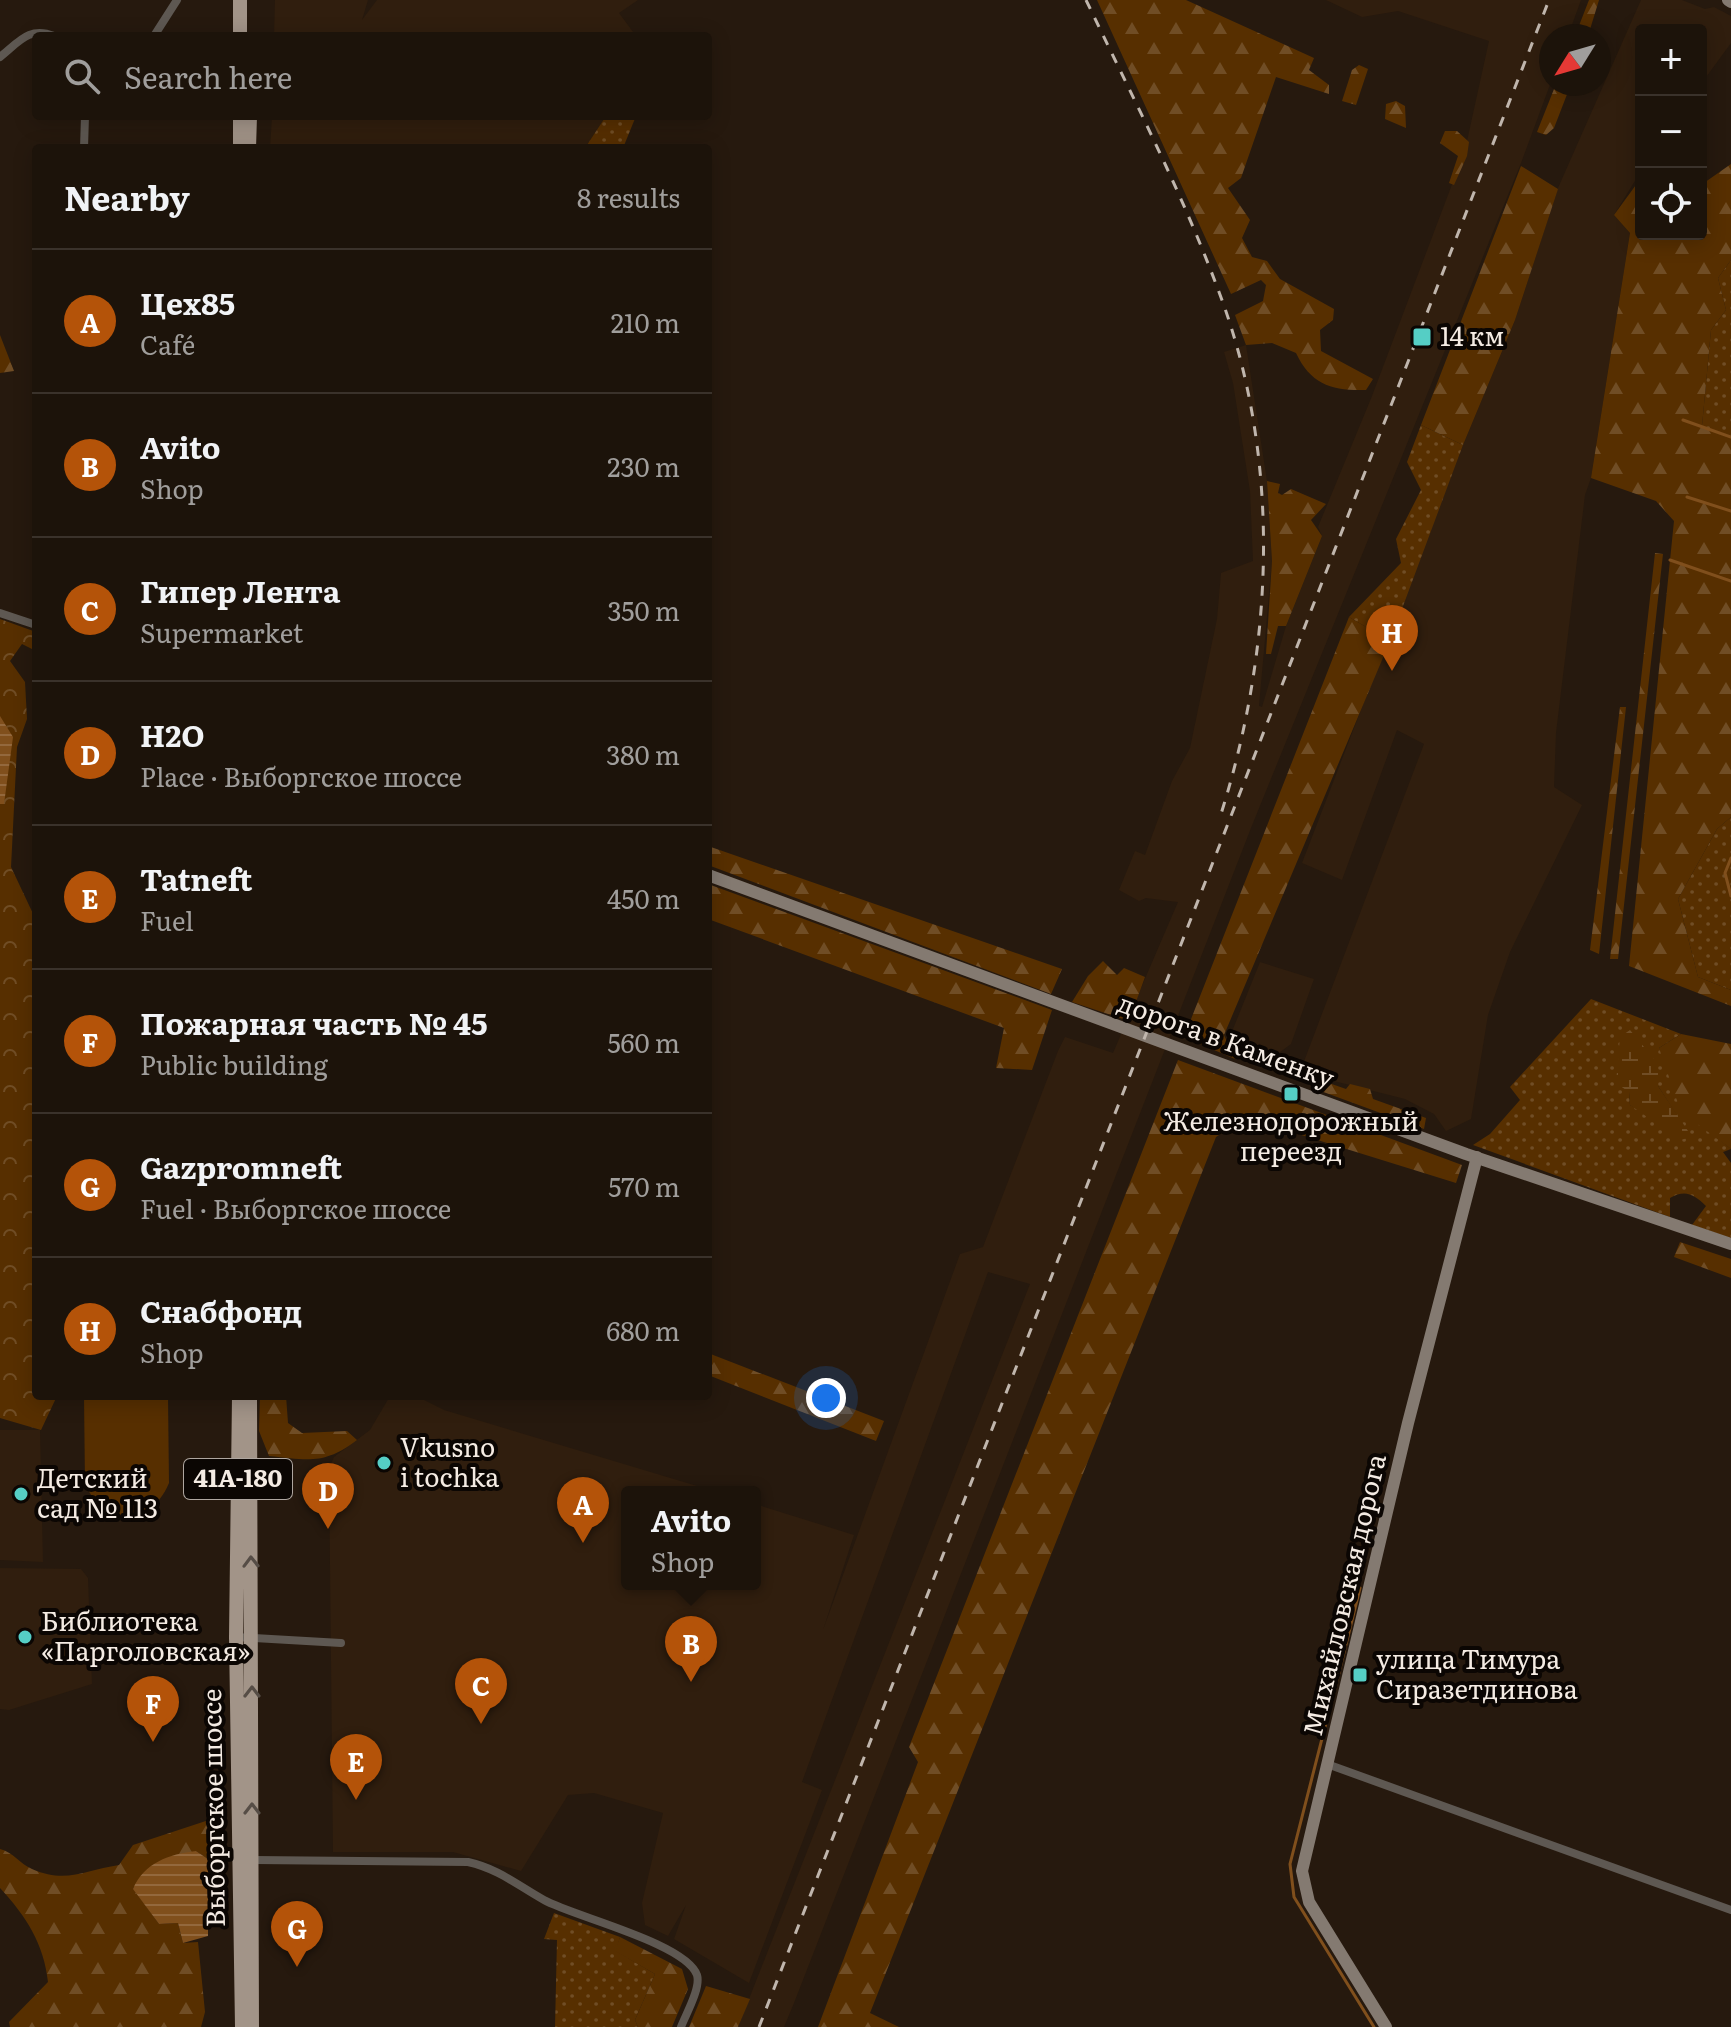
<!DOCTYPE html>
<meta charset="utf-8">
<style>
:root{--surface:#1c130a;--page:#251c13;--text:#f1f3f6;--muted:#a09e9c;--line:#3a322b;--accent:#b45309}
body{margin:0;font-family:Literata,serif;background:var(--page);color:var(--text)}
.controls{position:absolute;right:24px;top:24px;display:grid;overflow:hidden;border-radius:8px;box-shadow:0 4px 20px #0003}
.controls button{width:72px;height:72px;display:grid;place-items:center;padding:0;border:0;border-bottom:2px solid var(--line);background:var(--surface);color:var(--text);font:40px sans-serif}
.compass{position:absolute;left:1539px;top:24px;width:72px;height:72px;border-radius:50%;background:var(--surface);box-shadow:0 4px 20px #0003;rotate:233deg}
.you{position:absolute;left:826px;top:1398px;width:28px;height:28px;margin:-20px;border:6px solid #fff;border-radius:50%;background:#1a73e8;box-shadow:0 0 0 12px #1a73e833}
.badge{display:grid;place-items:center;width:52px;height:52px;border-radius:50%;background:var(--accent);color:#fff;font-size:26px;font-weight:700}
.pin{position:absolute;translate:-50% -66px;filter:drop-shadow(0 2px 4px #0008)}
.pin::after{content:'';position:absolute;top:42px;width:28px;height:24px;background:inherit;clip-path:polygon(0 0,100% 0,50% 100%)}
.popup{position:absolute;left:621px;top:1486px;width:140px;height:104px;box-sizing:border-box;display:grid;place-content:center;border-radius:8px;background:var(--surface);filter:drop-shadow(0 2px 6px #0005);font-size:26px;white-space:nowrap;color:var(--muted)}
.popup b{font-size:30px;color:var(--text)}
.popup::after{content:'';position:absolute;left:50%;top:100%;margin-left:-16px;border:16px solid transparent;border-top-color:var(--surface)}
.list{margin:0;padding:0;list-style:none}
h2{display:flex;justify-content:space-between;align-items:center;height:104px;margin:0;padding:0 32px;font-size:34px}
h2 small{font-size:26px;font-weight:400;color:var(--muted)}
.list li{display:grid;grid-template-columns:52px 1fr auto;gap:24px;align-items:center;box-sizing:border-box;height:144px;padding:0 32px;border-top:2px solid var(--line)}
.list b{display:block;font-size:30px;white-space:nowrap}
.list p{margin:0;font-size:26px;white-space:nowrap;color:var(--muted)}
.list em{font-size:26px;font-style:normal;color:var(--muted)}
.icon{flex:none;width:44px;height:44px;fill:none;stroke:currentColor;stroke-width:2;stroke-linecap:round;stroke-linejoin:round}
.map{position:relative;flex:none;width:1731px;height:2027px;overflow:hidden}
.search{position:absolute;background:var(--surface);box-shadow:0 4px 20px #0003;left:32px;top:32px;width:680px;height:88px;display:flex;align-items:center;gap:20px;box-sizing:border-box;padding:0 28px;border-radius:8px;color:var(--muted);font-size:30px}
.panel{position:absolute;background:var(--surface);box-shadow:0 4px 20px #0003;left:32px;top:144px;width:680px;height:1256px;border-radius:8px}
.map>svg:first-child{display:block}
.built{fill:#301e0e}
.grass{fill:url(#grass-dots);fill-rule:evenodd}
.forest{fill:url(#forest-firs)}
.wetland{fill:url(#wetland-marsh)}
.park{fill:url(#park-crowns)}
.pitch{fill:#572f00}
.water{fill:url(#water-rules)}
.lines{fill:none;stroke-linecap:round;stroke-linejoin:round}
.stream{stroke:#804f1c;stroke-width:3}
.street{stroke:#5e5852;stroke-width:8}
.secondary{stroke:#847a71;stroke-width:12}
.primary{stroke:#a29488;stroke-width:14}
.rail{stroke:#c0b6ad;stroke-width:3;stroke-dasharray:10 10;stroke-linecap:butt}
.oneway{stroke:#564d46}
.poi-dot{fill:#55cec5;stroke:#0b0603;stroke-width:3}
.labels{text-anchor:middle;stroke-width:8;stroke-linejoin:round;paint-order:stroke}
.shield{fill:#0b0603;stroke:#aea6a0;stroke-width:2}
.shield-label{font-size:24px;font-weight:bold;fill:#f4ebe3}
.poi-label{font-size:26px;fill:#f4ebe3;stroke:#0b0603;text-anchor:start}
.street-label{font-size:26px;fill:#f4ebe3;stroke:#0b0603}
</style>
<div class="map">
<svg width="1731" height="2027" viewBox="0 0 1731 2027">
<defs>
<pattern id="grass-dots" width="8" height="8" patternUnits="userSpaceOnUse" patternTransform="scale(2)"><rect width="8" height="8" fill="#572f00"/><path d="M2 2h.1M6 6h.1" fill="none" stroke="#704d25" stroke-width="1.8" stroke-linecap="round"/></pattern>
<pattern id="forest-firs" width="22" height="20" patternUnits="userSpaceOnUse" patternTransform="scale(2)"><rect width="22" height="20" fill="#572f00"/><path d="M5 1l3.5 6h-7zM16 11l3.5 6h-7z" fill="#704d25"/></pattern>
<pattern id="wetland-marsh" width="20" height="14" patternUnits="userSpaceOnUse" patternTransform="scale(2)"><rect width="20" height="14" fill="#572f00"/><path d="M1 5h8M5 5V1M11 12h8M15 12V8" fill="none" stroke="#704d25"/></pattern>
<pattern id="park-crowns" width="20" height="18" patternUnits="userSpaceOnUse" patternTransform="scale(2)"><rect width="20" height="18" fill="#572f00"/><path d="M2 6a3 3 0 1 1 6 0M12 15a3 3 0 1 1 6 0" fill="none" stroke="#704d25"/></pattern>
<pattern id="water-rules" width="6" height="5" patternUnits="userSpaceOnUse" patternTransform="scale(2)"><rect width="6" height="5" fill="#804f1c"/><path d="M0 2.5h6" fill="none" stroke="#93683d"/></pattern>
</defs>
<rect width="100%" height="100%" fill="#26190e"/>
<path class="built" d="M275,0H368L362,20L377,0H638L619,13L636,36H274Z
M1326,0H1581L1568,36H1551V82L1521,163L1251,828L794,2003L784,2027H738L1030,1284L988,1272L802,1782L822,1790L749,1983L674,1939L686,1905L668,1936L645,1925L642,1903L663,1813L594,1793L568,1795L521,1871L453,1852H333L329,1468L334,1457L370,1430L390,1396H416L444,1410L717,1492H627V1584H755V1504L854,1535L823,1630L960,1254L983,1247L1058,1051L1065,1037L1113,1053L1178,902L1146,898L1139,901L1119,890L1135,851L1145,855L1172,781L1190,748L1217,619L1221,573L1253,561L1250,491L1233,383L1224,352L1246,345L1267,481L1272,561L1259,706L1262,707L1286,626L1322,536L1318,527L1372,396L1465,150L1489,41L1398,11L1362,17Z
M1641,0H1682L1705,9L1714,7L1731,16V43L1701,84V30H1641V171L1614,215L1630,233L1591,478L1585,495L1556,733L1554,787L1582,805L1510,952L1488,1015L1471,1119L1446,1131L1434,1114L1405,1099L1326,1079L1314,1081L1300,1072L1424,744L1397,730L1342,880L1302,863L1463,445L1515,320L1558,188Z
M272,116H606L585,148H270Z
M1260,962L1314,979L1291,1044L1272,1058L1229,1039Z
M0,1430H40L43,1562L0,1560Z
M0,1568L81,1569L88,1578L92,1684L9,1710L0,1709Z"/>
<path class="grass" d="M606,116H636L623,148H585Z
M1731,260V436L1702,426L1711,330L1726,310L1718,278Z
M1421,425L1463,445L1390,641L1349,617L1401,563L1396,539L1421,490L1407,462Z
M1731,817V990L1698,977L1678,899L1717,829Z
M1591,999L1681,1034L1659,1048L1716,1137L1731,1149L1723,1152L1731,1163V1238L1692,1225L1706,1206C1694,1194 1685,1189 1670,1198V1217L1473,1145L1490,1134L1520,1100L1510,1087ZM1658,1064V1086L1691,1137L1630,1105L1629,1092Z
M554,1913L620,1937L616,1951L655,1974L635,2020L638,2027H555L557,1940L544,1939Z"/>
<path class="forest" d="M1097,0H1186L1314,58L1309,70L1329,85V94L1276,77L1241,178L1228,188L1250,220L1242,238L1252,257L1267,261L1280,279L1334,309L1333,320L1320,330L1321,351L1373,379L1366,390C1333,391 1311,385 1296,353L1272,343L1246,345L1235,315L1263,301L1266,285L1261,280L1231,294Z
M1589,0H1599L1588,36H1575Z
M1359,65L1368,69L1356,105L1342,101L1352,70Z
M1556,84H1571L1554,128L1546,135L1537,132Z
M1396,101L1405,106L1406,128L1385,119L1386,104Z
M1445,131H1457L1469,142L1467,156L1454,185L1449,183L1458,156L1440,143Z
M1731,164V260L1718,278L1726,310L1711,330L1702,426L1731,436V817L1717,829L1678,899L1698,977L1731,990V1006L1629,966L1674,521L1656,501L1591,478L1630,233L1614,215L1641,178V234H1701V185Z
M1521,166L1558,189L1515,320L1463,445L1421,425Z
M0,335L14,371L0,373Z
M1267,481L1280,484L1278,493L1282,495L1291,489L1326,504L1311,520L1322,536L1286,626H1278L1271,654H1266L1272,561Z
M1655,553L1663,554L1618,959H1610Z
M1349,617L1390,641L1224,1035L1235,1059L1184,1037Z
M1620,707H1626L1599,954L1590,950Z
M708,846L1062,969L1051,994L708,865Z
M708,884L1052,1010L1032,1070L996,1068L1004,1028L708,919Z
M1103,961L1117,975L1124,968L1145,977L1129,1021L1072,1002L1088,976Z
M1681,1034L1731,1044V1149L1681,1112L1659,1048Z
M1178,1060L1462,1165L1456,1183L1253,1120L1239,1122L1216,1137L870,2013L899,2027H818L918,1762L909,1747Z
M1323,1081L1346,1089L1350,1084L1370,1089L1373,1099L1426,1118L1424,1129L1318,1090Z
M1680,1242L1731,1259V1278L1674,1257Z
M708,1353L884,1421L876,1441L708,1375Z
M260,1396H286L288,1423L302,1433L347,1431L357,1440C324,1465 309,1460 269,1456L259,1431Z
M218,1817L208,1859L196,1851L133,1888L159,1924L178,1923L183,1943L198,1942L205,2012L201,2027H10L9,2022L48,1982C44,1944 26,1916 0,1888V1849C13,1852 20,1864 32,1869C66,1884 86,1870 119,1865L133,1845Z
M620,1937L682,1969L688,1989L672,2027H638L635,2020L655,1974L615,1951Z
M706,1986L750,1999L738,2027H689Z"/>
<path class="wetland" d="M1630,1030L1658,1064V1086L1692,1137L1680,1140L1630,1105L1629,1092L1616,1083L1620,1037Z"/>
<path class="park" d="M0,619L36,632V651L22,644L10,661L25,682L27,719L17,747L11,867L36,920V1396H57L41,1430L0,1418Z"/>
<path class="pitch" d="M84,1396H168L169,1483C158,1509 140,1517 113,1515L99,1508L85,1485Z"/>
<path class="water" d="M0,716L13,737L4,804H0Z
M196,1851L208,1859V1936L183,1943L178,1923L159,1924L133,1889C144,1863 169,1854 196,1851Z"/>
<g class="lines">
<path class="stream" d="M1683,420L1731,437
M1687,497L1731,511
M1670,560L1731,581
M1731,858L1725,873L1731,896
M1331,1705L1360,1588
M1327,1719L1290,1864L1294,1897L1374,2027"/>
<path class="street" d="M154,36L177,0
M0,57C19,42 29,26 54,36
M84,148L85,116
M0,613L36,625
M236,1637L341,1643
M1327,1764L1731,1910
M252,1860L468,1862C499,1869 517,1885 544,1900C572,1916 686,1943 697,1975C701,1988 686,2014 681,2027"/>
<path class="secondary" d="M1728,0L1731,2
M708,875L1466,1154L1731,1244
M1386,2027L1309,1902L1302,1871L1408,1423L1477,1157"/>
<path class="primary" d="M240,0V36
M240,116V148
M249,148L250,116
M239,1396L236,1637L242,2027
M250,1396L252,2027"/>
<path class="rail" d="M1086,0C1132,96 1182,192 1219,292C1282,459 1274,646 1221,814
M759,2027L1549,0"/>
</g>
<defs><path id="oneway-chevron" d="M-2-3.5L2.5 0L-2 3.5" fill="none" stroke-width="1.6" stroke-linecap="round" stroke-linejoin="round" transform="scale(2)"/></defs>
<g class="oneway">
<use href="#oneway-chevron" transform="translate(251 1562) rotate(-91)"/>
<use href="#oneway-chevron" transform="translate(252 1692) rotate(-90)"/>
<use href="#oneway-chevron" transform="translate(252 1809) rotate(-90)"/>
</g>
<g class="poi-dot">
<rect x="1412" y="327" width="20" height="20" rx="4"/>
<rect x="1283" y="1086" width="16" height="16" rx="4"/>
<circle cx="384" cy="1463" r="8"/>
<circle cx="21" cy="1494" r="8"/>
<circle cx="25" cy="1637" r="8"/>
<rect x="1352" y="1667" width="16" height="16" rx="4"/>
</g>
<g class="labels">
<rect class="shield" x="184" y="1459" width="108" height="40" rx="6"/>
<g class="shield-label">
<text x="238" y="1487">41А-180</text>
</g>
<g class="poi-label">
<text x="1440" y="346">14 км</text>
<text x="1291" y="1131" text-anchor="middle">Железнодорожный<tspan x="1291" dy="30">переезд</tspan></text>
<text x="400" y="1457">Vkusno<tspan x="400" dy="30">i tochka</tspan></text>
<text x="37" y="1488">Детский<tspan x="37" dy="30">сад № 113</tspan></text>
<text x="41" y="1631">Библиотека<tspan x="41" dy="30">«Парголовская»</tspan></text>
<text x="1376" y="1669">улица Тимура<tspan x="1376" dy="30">Сиразетдинова</tspan></text>
</g>
<g class="street-label">
<text transform="translate(1226 1041) rotate(20)" y="9">дорога в Каменку</text>
<text transform="translate(1345 1595) rotate(-77)" y="9">Михайловская дорога</text>
<text transform="translate(214 1808) rotate(-91)" y="9">Выборгское шоссе</text>
</g>
</g>
</svg>
<div class="controls">
<button>+</button>
<button>−</button>
<button><svg class="icon" aria-label="locate" viewBox="0 0 24 24"><circle cx="12" cy="12" r="6"/><path d="M12 2v4M12 18v4M2 12h4M18 12h4"/></svg></button>
</div>
<svg class="compass" viewBox="-18 -18 36 36"><path d="M0-13l5 13h-10z" fill="#e53935"/><path d="M0 13l5-13h-10z" fill="#a09e9c"/></svg>
<div class="you"></div>
<div class="pin badge" style="left:583px;top:1543px">A</div>
<div class="pin badge" style="left:691px;top:1682px">B</div>
<div class="popup"><b>Avito</b>Shop</div>
<div class="pin badge" style="left:481px;top:1724px">C</div>
<div class="pin badge" style="left:328px;top:1529px">D</div>
<div class="pin badge" style="left:356px;top:1800px">E</div>
<div class="pin badge" style="left:153px;top:1742px">F</div>
<div class="pin badge" style="left:297px;top:1967px">G</div>
<div class="pin badge" style="left:1392px;top:671px">H</div>
<div class="search"><svg class="icon" aria-label="search" viewBox="0 0 24 24"><circle cx="10" cy="10" r="6"/><path d="M15 15l6 6"/></svg>Search here</div>
<section class="panel">
<h2>Nearby<small>8 results</small></h2>
<ul class="list">
<li><span class="badge">A</span><div><b>Цех85</b><p>Café</p></div><em>210 m</em></li>
<li><span class="badge">B</span><div><b>Avito</b><p>Shop</p></div><em>230 m</em></li>
<li><span class="badge">C</span><div><b>Гипер Лента</b><p>Supermarket</p></div><em>350 m</em></li>
<li><span class="badge">D</span><div><b>H2O</b><p>Place · Выборгское шоссе</p></div><em>380 m</em></li>
<li><span class="badge">E</span><div><b>Tatneft</b><p>Fuel</p></div><em>450 m</em></li>
<li><span class="badge">F</span><div><b>Пожарная часть № 45</b><p>Public building</p></div><em>560 m</em></li>
<li><span class="badge">G</span><div><b>Gazpromneft</b><p>Fuel · Выборгское шоссе</p></div><em>570 m</em></li>
<li><span class="badge">H</span><div><b>Снабфонд</b><p>Shop</p></div><em>680 m</em></li>
</ul>
</section>
</div>
